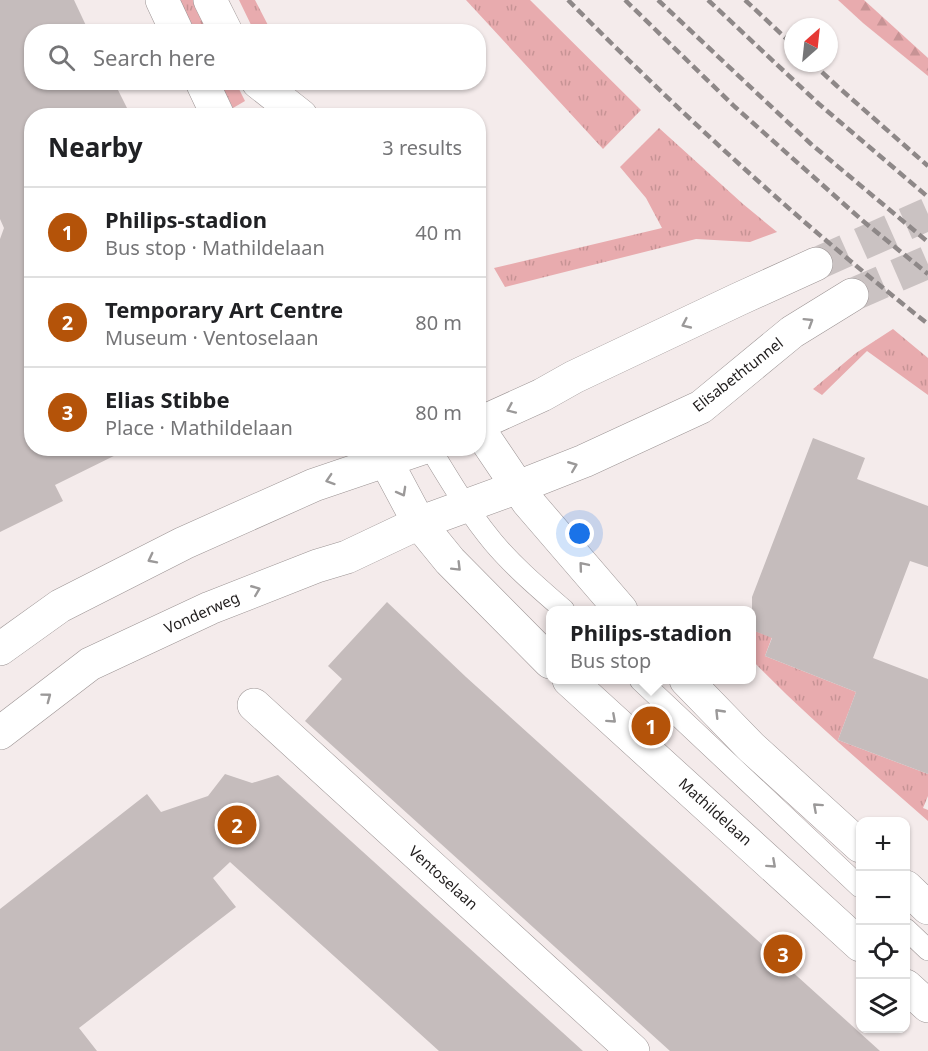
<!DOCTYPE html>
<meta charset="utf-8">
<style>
:root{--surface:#fff;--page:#f6f6f6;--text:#202124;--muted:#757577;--line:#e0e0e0;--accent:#b45309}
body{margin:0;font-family:"Noto Sans",sans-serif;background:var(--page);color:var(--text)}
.controls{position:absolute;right:18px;bottom:18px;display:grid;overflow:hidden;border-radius:12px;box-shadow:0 2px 4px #0004}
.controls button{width:54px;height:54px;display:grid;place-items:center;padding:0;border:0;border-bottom:2px solid var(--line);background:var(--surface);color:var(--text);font:30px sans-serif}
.compass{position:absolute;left:784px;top:18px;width:54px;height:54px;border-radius:50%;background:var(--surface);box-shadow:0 2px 4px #0004;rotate:27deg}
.you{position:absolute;left:580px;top:534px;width:21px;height:21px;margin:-15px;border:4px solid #fff;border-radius:50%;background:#1a73e8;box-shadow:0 0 0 9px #1a73e833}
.badge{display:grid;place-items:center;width:39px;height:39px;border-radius:50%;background:var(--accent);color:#fff;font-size:20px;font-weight:700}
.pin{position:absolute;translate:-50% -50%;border:3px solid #fff;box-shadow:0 2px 6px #0006}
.popup{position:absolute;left:546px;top:606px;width:210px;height:78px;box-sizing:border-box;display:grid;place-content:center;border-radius:12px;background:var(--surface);filter:drop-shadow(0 2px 4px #0005);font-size:20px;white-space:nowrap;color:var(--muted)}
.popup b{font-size:22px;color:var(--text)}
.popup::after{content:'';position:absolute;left:50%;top:100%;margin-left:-12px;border:12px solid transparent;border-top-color:var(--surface)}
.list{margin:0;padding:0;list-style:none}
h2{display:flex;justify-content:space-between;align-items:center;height:78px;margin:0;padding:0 24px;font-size:26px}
h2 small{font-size:20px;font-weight:400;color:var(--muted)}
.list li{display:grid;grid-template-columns:39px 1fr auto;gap:18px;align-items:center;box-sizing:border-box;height:90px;padding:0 24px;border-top:2px solid var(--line)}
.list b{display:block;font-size:22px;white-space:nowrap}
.list p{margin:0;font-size:20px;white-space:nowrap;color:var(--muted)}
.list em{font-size:20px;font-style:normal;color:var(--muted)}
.icon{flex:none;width:33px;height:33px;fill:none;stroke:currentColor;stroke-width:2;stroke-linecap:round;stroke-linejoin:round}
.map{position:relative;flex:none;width:928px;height:1051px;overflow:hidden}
.search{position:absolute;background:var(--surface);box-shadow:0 2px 4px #0004;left:24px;top:24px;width:462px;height:66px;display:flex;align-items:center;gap:15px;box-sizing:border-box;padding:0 21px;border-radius:24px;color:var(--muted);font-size:22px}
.panel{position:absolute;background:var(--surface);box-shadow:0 2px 4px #0004;left:24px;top:108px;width:462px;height:348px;border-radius:24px}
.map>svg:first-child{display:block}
.grass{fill:url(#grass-tufts)}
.forest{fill:url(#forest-firs)}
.building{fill:#c5bcbc}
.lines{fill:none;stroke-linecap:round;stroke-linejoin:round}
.secondary-tunnel{stroke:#cac2c2;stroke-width:33;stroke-dasharray:33 16;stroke-linecap:butt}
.lane-casing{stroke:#9b9393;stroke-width:22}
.street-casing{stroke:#9b9393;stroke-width:34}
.secondary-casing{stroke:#9b9393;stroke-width:34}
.lane{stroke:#fff;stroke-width:21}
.street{stroke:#fff;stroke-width:33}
.secondary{stroke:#fff;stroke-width:33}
.rail{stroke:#8e8888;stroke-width:4.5;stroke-dasharray:9 4.5;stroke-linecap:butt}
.oneway{stroke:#9b9999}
.labels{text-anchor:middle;stroke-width:4.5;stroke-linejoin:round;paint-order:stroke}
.street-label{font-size:15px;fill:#201d1d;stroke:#fff}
</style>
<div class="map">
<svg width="928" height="1051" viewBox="0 0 928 1051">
<defs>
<pattern id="grass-tufts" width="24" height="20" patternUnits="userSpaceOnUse" patternTransform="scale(1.5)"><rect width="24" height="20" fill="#e8abae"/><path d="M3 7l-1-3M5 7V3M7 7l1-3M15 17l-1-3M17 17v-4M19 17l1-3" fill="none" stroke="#c79395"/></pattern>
<pattern id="forest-firs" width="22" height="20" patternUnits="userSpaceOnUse" patternTransform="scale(1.5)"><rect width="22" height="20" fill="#e8abae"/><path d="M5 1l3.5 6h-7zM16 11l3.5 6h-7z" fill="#c79395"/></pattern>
</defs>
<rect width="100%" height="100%" fill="#f4ebeb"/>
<path class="grass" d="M180,0H196L211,31H195Z
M239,0H255L271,31H254Z
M466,0H530L641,110L603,149Z
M220,83H236L245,101L233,108Z
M659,128L743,204L777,232L750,242L696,239L505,287L494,268L662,228L646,198L620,167Z
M893,329L928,358V395L867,351L822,395L813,389L856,353Z
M752,630L772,637L765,656L856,692L838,740L928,774V796L923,808L928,810V821C869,769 808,718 753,661L752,659Z"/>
<path class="forest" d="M838,0H864L928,58V76L863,23Z"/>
<path class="building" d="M0,0H74L89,32H32V82H114L131,116H32V448H130L55,485L63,501L0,532V239L4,228L0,219Z
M813,438L865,458L857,479L928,506V567L910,561L873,658L928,679V774L838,740L856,692L765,656L772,638L752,630V597Z
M387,602L466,677L880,1051H670L305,721L342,679L328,666Z
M225,774L252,783L278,775L583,1051H439L230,862L213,878L236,907L79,1028L97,1051H0V909L147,794L161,812L208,796Z"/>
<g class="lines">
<path class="secondary-tunnel" d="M816,264L928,214
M852,295L928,262"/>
<defs>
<path id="lane" d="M430,448C450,481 469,513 493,542C514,567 540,589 564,610
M640,680L860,887
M906,929L928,950"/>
<path id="street" d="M254,705L633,1051"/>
<path id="secondary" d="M162,0L177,32
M210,0L226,32
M202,82L218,116
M258,82L301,116
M478,424L542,395L574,377L739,299L816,264
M478,428L528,502L621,610
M379,448L419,523L450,561L550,662
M0,649L60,606L184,543L314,485L423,448
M569,680L860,945
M686,680L751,747L860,846
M0,733L90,664L210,608L317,566L347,557L419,523L518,487L584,461L701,407L792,332L852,295
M906,887L928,908
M906,986L928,1006"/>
</defs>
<use href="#lane" class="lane-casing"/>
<use href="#street" class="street-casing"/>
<use href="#secondary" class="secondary-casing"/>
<use href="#lane" class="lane"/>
<use href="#street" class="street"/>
<use href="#secondary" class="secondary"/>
<path class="rail" d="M568,0C682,115 801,224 928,324
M625,0L735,107L863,221L928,274
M658,0L811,144L928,242
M708,0L819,104L928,197
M745,0L793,45
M812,63L837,86L928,166"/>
</g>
<defs><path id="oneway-chevron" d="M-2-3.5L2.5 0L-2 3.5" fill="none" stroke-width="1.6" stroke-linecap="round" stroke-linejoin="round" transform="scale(1.5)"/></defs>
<g class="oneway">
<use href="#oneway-chevron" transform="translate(809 322) rotate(-32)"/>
<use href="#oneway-chevron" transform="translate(686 324) rotate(155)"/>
<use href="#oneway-chevron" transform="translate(511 409) rotate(156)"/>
<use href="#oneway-chevron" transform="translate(573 466) rotate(-22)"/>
<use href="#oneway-chevron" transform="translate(330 480) rotate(162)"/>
<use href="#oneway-chevron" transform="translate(402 492) rotate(61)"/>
<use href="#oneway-chevron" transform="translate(152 559) rotate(153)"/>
<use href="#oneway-chevron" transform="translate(583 566) rotate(-130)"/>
<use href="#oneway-chevron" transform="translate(457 567) rotate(45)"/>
<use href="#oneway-chevron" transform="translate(256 590) rotate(-22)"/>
<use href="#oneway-chevron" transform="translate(47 697) rotate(-37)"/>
<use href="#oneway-chevron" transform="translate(719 713) rotate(-134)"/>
<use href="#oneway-chevron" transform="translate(612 719) rotate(42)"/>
<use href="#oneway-chevron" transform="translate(817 807) rotate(-138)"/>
<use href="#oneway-chevron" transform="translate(772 864) rotate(42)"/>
</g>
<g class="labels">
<g class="street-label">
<text transform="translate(738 375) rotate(-38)" y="5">Elisabethtunnel</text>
<text transform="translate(202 613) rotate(-24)" y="5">Vonderweg</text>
<text transform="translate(715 812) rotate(42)" y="5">Mathildelaan</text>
<text transform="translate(443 878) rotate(42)" y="5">Ventoselaan</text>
</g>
</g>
</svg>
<div class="controls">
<button>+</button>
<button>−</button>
<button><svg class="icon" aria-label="locate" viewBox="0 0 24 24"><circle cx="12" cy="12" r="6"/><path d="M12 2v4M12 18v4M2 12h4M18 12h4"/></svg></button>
<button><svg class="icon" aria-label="layers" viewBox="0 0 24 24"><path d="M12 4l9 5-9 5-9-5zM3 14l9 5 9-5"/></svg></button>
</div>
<svg class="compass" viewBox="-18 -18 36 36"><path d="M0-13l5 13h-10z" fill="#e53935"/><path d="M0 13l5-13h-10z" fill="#757577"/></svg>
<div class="you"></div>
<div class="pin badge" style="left:651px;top:726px">1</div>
<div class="popup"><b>Philips-stadion</b>Bus stop</div>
<div class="pin badge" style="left:237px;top:825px">2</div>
<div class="pin badge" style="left:783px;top:954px">3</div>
<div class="search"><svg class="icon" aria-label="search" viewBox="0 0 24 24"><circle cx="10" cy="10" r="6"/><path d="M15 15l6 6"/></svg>Search here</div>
<section class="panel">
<h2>Nearby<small>3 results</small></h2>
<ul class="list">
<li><span class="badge">1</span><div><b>Philips-stadion</b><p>Bus stop · Mathildelaan</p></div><em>40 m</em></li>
<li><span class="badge">2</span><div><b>Temporary Art Centre</b><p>Museum · Ventoselaan</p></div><em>80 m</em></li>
<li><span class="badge">3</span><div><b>Elias Stibbe</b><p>Place · Mathildelaan</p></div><em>80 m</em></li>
</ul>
</section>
</div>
